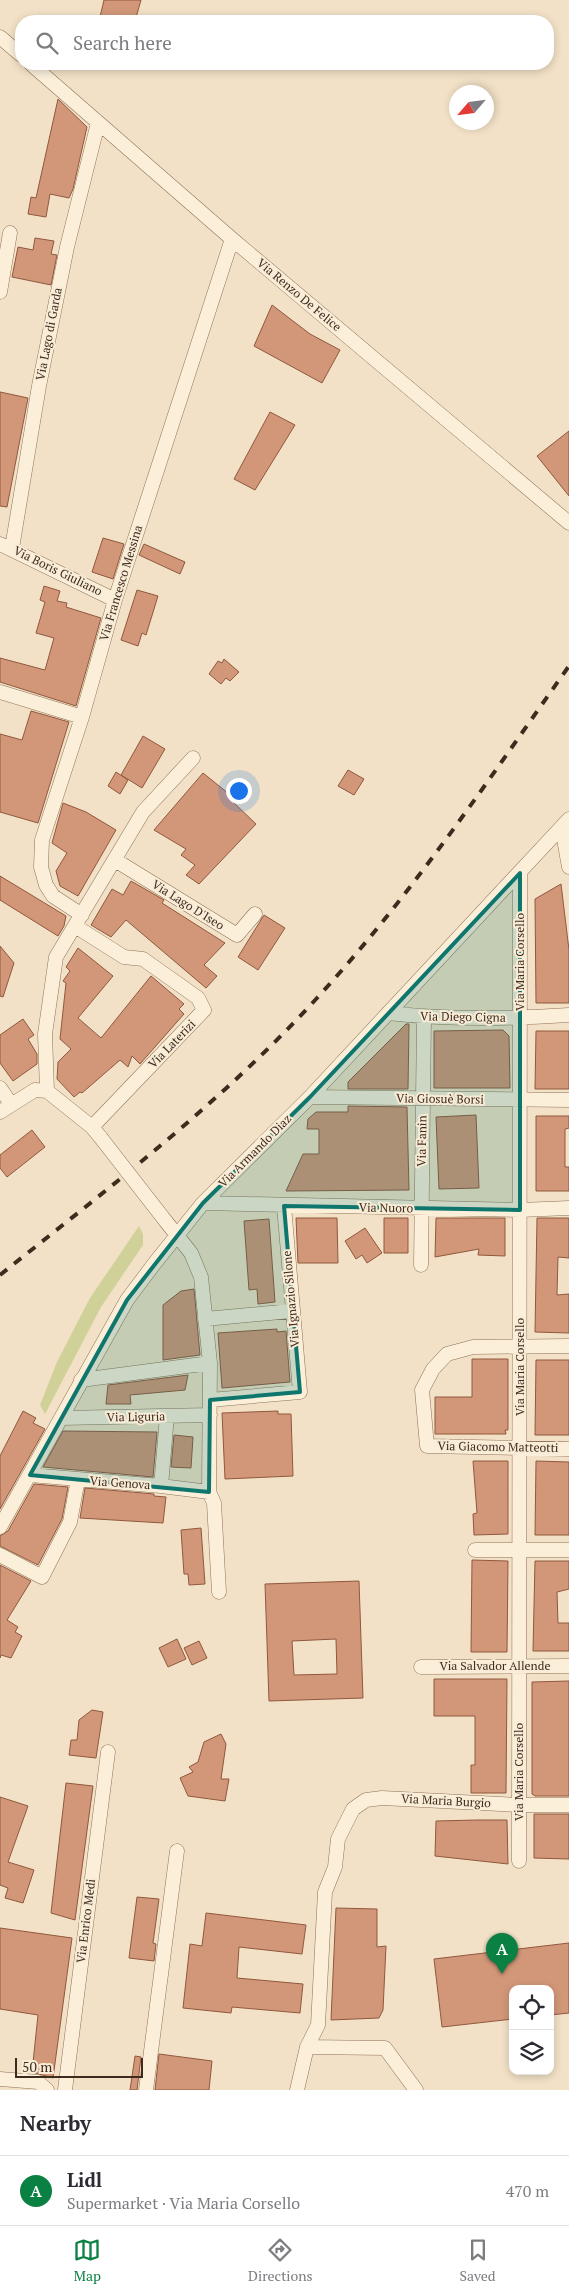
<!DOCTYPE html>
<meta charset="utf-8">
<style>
:root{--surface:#fff;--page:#f2f2f3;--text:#2b2b33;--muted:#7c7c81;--line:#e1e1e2;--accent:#0b8043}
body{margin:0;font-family:"PT Serif",serif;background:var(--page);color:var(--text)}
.controls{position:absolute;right:15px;bottom:15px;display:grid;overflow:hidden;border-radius:10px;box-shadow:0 2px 8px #0003}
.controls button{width:45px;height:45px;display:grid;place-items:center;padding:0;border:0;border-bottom:1px solid var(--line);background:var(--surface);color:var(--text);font:25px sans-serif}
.compass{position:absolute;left:449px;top:85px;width:45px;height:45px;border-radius:50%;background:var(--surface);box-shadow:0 2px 8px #0003;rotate:242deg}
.scale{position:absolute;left:15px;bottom:12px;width:128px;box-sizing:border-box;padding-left:5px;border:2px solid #3e2b1e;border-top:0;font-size:14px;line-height:18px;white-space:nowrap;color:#3e2b1e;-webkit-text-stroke:4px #f8ecd6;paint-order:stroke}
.you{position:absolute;left:238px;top:790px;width:18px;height:18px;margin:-12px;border:4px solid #fff;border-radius:50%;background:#1a73e8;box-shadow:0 0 0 8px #1a73e833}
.badge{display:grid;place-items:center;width:32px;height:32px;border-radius:50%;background:var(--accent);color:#fff;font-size:16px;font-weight:700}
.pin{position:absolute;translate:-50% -41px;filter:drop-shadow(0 1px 2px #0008)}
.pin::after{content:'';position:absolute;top:26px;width:18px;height:15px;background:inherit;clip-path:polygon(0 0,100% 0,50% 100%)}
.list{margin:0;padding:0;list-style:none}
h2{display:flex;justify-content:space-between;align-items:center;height:65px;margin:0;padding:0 20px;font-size:21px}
h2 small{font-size:16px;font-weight:400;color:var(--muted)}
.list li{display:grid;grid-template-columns:32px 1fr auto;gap:15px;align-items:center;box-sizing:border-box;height:70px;padding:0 20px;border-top:1px solid var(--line)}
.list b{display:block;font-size:19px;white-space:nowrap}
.list p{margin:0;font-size:16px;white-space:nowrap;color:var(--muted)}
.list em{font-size:16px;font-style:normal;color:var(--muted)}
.icon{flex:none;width:28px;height:28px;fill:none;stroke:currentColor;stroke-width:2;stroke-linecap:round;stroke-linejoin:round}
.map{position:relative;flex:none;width:569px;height:2090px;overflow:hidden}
.search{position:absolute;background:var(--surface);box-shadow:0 2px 8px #0003;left:15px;right:15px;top:15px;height:55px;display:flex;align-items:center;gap:12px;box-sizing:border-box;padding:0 18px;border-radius:20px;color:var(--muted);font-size:19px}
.sheet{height:135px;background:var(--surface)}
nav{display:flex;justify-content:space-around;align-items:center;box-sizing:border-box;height:70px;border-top:1px solid var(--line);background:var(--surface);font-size:14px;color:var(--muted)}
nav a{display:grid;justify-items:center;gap:2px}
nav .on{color:var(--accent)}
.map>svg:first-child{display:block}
.green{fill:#cfd198}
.building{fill:#d29779;stroke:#90583d;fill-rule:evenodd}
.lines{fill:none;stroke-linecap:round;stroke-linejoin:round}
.street-casing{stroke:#8f7259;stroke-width:15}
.street{stroke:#fbefda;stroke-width:14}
.rail{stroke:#3e2b1e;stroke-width:4;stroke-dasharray:9 9;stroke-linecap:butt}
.street-bridge-casing{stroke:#8f7259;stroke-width:15;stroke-linecap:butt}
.street-bridge{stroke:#fbefda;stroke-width:14}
.marked{fill:#0f766e;fill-opacity:0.2;stroke:#0f766e;stroke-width:4;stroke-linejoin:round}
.labels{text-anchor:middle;stroke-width:4;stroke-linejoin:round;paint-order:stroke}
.street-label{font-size:12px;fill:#3e2b1e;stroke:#f8ecd6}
</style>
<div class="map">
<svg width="569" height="2090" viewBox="0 0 569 2090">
<rect width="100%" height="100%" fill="#f2e1c6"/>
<path class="green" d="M139,1226L143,1234V1245L101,1307L45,1414L40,1405L57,1362L90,1298Z"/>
<path class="building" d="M104,0H141L135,21H115L100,17Z
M58,99L87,127L73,189L69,198L50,194L46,217L28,214L31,197L36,198Z
M35,238L54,241L51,254L57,255L51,285L12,277L18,247L33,250Z
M272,305L310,334L340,350L322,383L254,346Z
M0,392L28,398L7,507L0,506Z
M270,412L295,425L255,490L234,479Z
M569,431V496L537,456Z
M103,538L124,544L113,579L92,572Z
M144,544L185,562L180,574L139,555Z
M44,586L60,591L57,601L67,603L66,607L101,618L76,706L0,682V658L45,670L54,638L36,633L45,602L40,600Z
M137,590L158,596L146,635L142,633L138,646L121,640Z
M224,659L239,672L230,681L226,678L221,684L209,674L218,661L222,663Z
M31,711L69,722L38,823L0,812V734L22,740Z
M143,736L165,749L142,788L121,775Z
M348,770L364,779L354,795L338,786Z
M116,772L128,780L120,794L108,786Z
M203,773L234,798L232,801L256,824L199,884L186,875L195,865L181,855L186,849L154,830Z
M63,803L86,812L116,830L78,896L60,886L56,871L67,853L52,843Z
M0,876L66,916L64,926L58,936L0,900Z
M131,881L164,900L162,903L225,943L204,965L217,976L206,988L126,920L111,937L91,925L112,889L123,895Z
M561,884L569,950V1003H536L535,899Z
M264,915L285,928L258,970L238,957Z
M0,946L14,963L3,997L0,996Z
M78,948L113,976L78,1018L101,1038L151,976L184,1004L179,1009L184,1014L140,1064L132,1056L128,1067L120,1060L82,1093L80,1092L74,1097L57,1079L58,1062L71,1049L60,1039L66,983L63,981L70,971L66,967Z
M23,1019L34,1035L28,1039L37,1054V1064L13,1081L0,1063V1035Z
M406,1024H409L408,1089H348V1082Z
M503,1030L509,1036L510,1088H434V1031Z
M536,1031H569V1089H535Z
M348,1106L407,1107L409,1190L286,1191L303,1154H319V1129H307L308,1119L316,1112H348Z
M476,1115L479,1188L439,1189L436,1117Z
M536,1116H569V1128L565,1129V1167H569V1191H536Z
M32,1130L45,1147L7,1177L0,1168V1155Z
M296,1218H337L338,1263H298Z
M384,1218H408V1253H384Z
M436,1218H505V1256L478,1255L479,1249L435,1257Z
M537,1218H569V1258L558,1257L557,1295L569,1294V1333L535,1332Z
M269,1219L275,1302L258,1304L257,1289L249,1290L244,1221Z
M365,1228L382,1253L367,1263L362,1255L356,1259L345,1241Z
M194,1289L200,1355L163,1360V1305L181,1291Z
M277,1329V1332L286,1331L290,1382L222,1388L218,1333Z
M472,1359H508V1430H505L506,1434H435V1397H472Z
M536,1360H569V1435H535Z
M188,1375L185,1390L130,1395L131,1404H106L108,1385Z
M23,1411L36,1418L33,1423L45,1429L0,1509V1456Z
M278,1411V1414H291L293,1476L225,1479L222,1413Z
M63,1431L157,1432L153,1477L43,1467Z
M174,1435L193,1437L191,1468L171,1467Z
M473,1461H508V1534L474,1535L473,1514L477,1513Z
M536,1461L569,1462V1535H535Z
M34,1484L68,1487L62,1519L38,1565L0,1546V1536L8,1531Z
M85,1488L154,1494V1496L166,1497L163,1523L80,1518Z
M201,1528L205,1584L189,1585L188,1574H184L181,1530Z
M472,1560L508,1561L507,1652H471Z
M535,1561H569V1589L557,1592L558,1623H569V1651H533Z
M0,1565L31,1581L7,1620L18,1627L15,1632L22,1636L11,1658L1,1655L0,1658Z
M359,1581L363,1698L269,1701L265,1584ZM336,1639L337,1674L294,1675L292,1641Z
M177,1639L186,1659L168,1667L159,1648Z
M199,1641L207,1658L192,1665L184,1648Z
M434,1679H507L506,1793H471V1765H475V1716H434Z
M569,1681V1796H535L532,1794V1682Z
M92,1710L103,1712L96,1758L69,1755L71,1740H77L79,1720Z
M221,1734L226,1744L221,1779H229L225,1801L188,1796L180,1778L193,1772L189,1767L198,1762L204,1742Z
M66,1783L93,1786L75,1920L51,1913Z
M0,1797L28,1806L8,1862L34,1870L23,1903L5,1898L8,1888L0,1885Z
M534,1814H569V1859L534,1858Z
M477,1820H507L508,1864L435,1856L436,1821Z
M137,1897L159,1899L153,1943L156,1944L154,1961L129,1958Z
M336,1908L377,1909V1947L386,1946L383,2010L379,2018L331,2020Z
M206,1913L306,1925L302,1954L239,1947L237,1978L303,1984L300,2013L232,2007L231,2013L183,2008L190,1944L202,1946Z
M0,1928L72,1938L53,2078L32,2072L38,2015L0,2009Z
M569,1943V2013L550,2015V1989H513V2019L442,2027L434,1959Z
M159,2054L212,2061L209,2090H155Z
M135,2056L141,2057L137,2090H130Z"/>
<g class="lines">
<defs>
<path id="street" d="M0,37L21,55
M31,64L232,239L569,523
M0,292L10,233
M0,544L115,600
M12,548L39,386L67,247L98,123
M0,692L82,717
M562,828L569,867
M115,860L237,935L255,914
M82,915L53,896L46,885L41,867L42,840L82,717L115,600L232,239
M75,926L124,957L143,959L198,998L204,1010L92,1127
M388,1013C448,1020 509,1019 569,1015
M0,1088L11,1104
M310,1097L569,1100
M0,1112L35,1090L47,1091
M101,1138L92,1127L47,1091L45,1034L56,957L143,812L193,758
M203,1203L520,1210L569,1208
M164,1219L191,1253L201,1277L210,1363L209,1492L214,1503L219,1592
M421,1265L424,1017
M205,1319L291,1311
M569,1346L473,1347L447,1354L433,1369L422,1390L427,1446L569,1449
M81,1380L210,1363
M210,1400L300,1392L284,1206
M61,1418L210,1415
M30,1475L161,1486L209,1492
M161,1486L167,1416
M0,1527L127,1300L154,1264L203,1203L310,1097L569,819
M475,1550H569
M0,1555L42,1577L70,1522L78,1479
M421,1667L569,1666
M519,1861L520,873
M307,2047L385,2048L416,2090
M0,2079L38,2082L47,2090
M65,2090L108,1752
M146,2090L177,1851
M297,2090L307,2047L318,2025L325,1892L335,1867L338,1839L353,1809L366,1800L382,1798L519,1805H569"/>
</defs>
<use href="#street" class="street-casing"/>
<use href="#street" class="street"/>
<path class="rail" d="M0,1275C110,1187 222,1102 317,998C411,896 489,779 569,666"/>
<defs>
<path id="street-bridge" d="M101,1138L164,1219"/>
</defs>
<use href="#street-bridge" class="street-bridge-casing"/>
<use href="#street-bridge" class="street-bridge"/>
</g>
<path class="marked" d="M520,873V1210L284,1206L300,1392L210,1400L209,1492L30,1475L127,1300L203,1203L310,1097Z"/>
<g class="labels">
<g class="street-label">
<text transform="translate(299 295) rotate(40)" y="4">Via Renzo De Felice</text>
<text transform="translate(49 334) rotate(-79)" y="4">Via Lago di Garda</text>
<text transform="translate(58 571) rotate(26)" y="4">Via Boris Giuliano</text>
<text transform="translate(121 583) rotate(-73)" y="4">Via Francesco Messina</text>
<text transform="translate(188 905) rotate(32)" y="4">Via Lago D'Iseo</text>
<text transform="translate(520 962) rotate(-90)" y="4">Via Maria Corsello</text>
<text transform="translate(463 1017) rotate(1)" y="4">Via Diego Cigna</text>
<text transform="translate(172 1044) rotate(-46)" y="4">Via Laterizi</text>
<text transform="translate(440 1099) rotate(1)" y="4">Via Giosuè Borsi</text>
<text transform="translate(422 1141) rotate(-89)" y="4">Via Fanin</text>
<text transform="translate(255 1151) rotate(-45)" y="4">Via Armando Diaz</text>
<text transform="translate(386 1208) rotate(1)" y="4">Via Nuoro</text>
<text transform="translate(291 1299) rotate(-95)" y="4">Via Ignazio Silone</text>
<text transform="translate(520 1367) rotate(-90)" y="4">Via Maria Corsello</text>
<text transform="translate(136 1417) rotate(-1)" y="4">Via Liguria</text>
<text transform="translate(498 1447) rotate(1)" y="4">Via Giacomo Matteotti</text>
<text transform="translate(120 1483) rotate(4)" y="4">Via Genova</text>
<text x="495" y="1670">Via Salvador Allende</text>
<text transform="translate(519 1772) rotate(-90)" y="4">Via Maria Corsello</text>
<text transform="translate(446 1801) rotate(3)" y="4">Via Maria Burgio</text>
<text transform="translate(86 1921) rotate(-83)" y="4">Via Enrico Medi</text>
</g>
</g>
</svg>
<div class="controls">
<button><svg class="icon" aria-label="locate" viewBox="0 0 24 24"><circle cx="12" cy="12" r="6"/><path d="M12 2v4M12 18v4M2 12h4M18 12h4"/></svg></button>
<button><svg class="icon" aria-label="layers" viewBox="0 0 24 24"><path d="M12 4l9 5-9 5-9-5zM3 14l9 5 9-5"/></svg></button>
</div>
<svg class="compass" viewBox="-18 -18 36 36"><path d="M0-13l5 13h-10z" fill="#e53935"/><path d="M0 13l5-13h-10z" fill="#7c7c81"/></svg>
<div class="scale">50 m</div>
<div class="you"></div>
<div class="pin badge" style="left:502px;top:1974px">A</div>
<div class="search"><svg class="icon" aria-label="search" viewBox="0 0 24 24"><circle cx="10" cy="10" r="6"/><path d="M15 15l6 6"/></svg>Search here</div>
</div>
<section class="sheet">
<h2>Nearby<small></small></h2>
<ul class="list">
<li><span class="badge">A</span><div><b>Lidl</b><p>Supermarket · Via Maria Corsello</p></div><em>470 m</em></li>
</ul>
</section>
<nav>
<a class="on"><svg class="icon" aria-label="map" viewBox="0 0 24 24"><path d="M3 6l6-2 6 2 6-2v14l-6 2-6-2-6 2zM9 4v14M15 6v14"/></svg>Map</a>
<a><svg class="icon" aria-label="directions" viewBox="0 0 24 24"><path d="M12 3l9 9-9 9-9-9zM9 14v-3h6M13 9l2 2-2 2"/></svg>Directions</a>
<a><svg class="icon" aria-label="saved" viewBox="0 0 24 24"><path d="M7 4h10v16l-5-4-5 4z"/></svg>Saved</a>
</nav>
